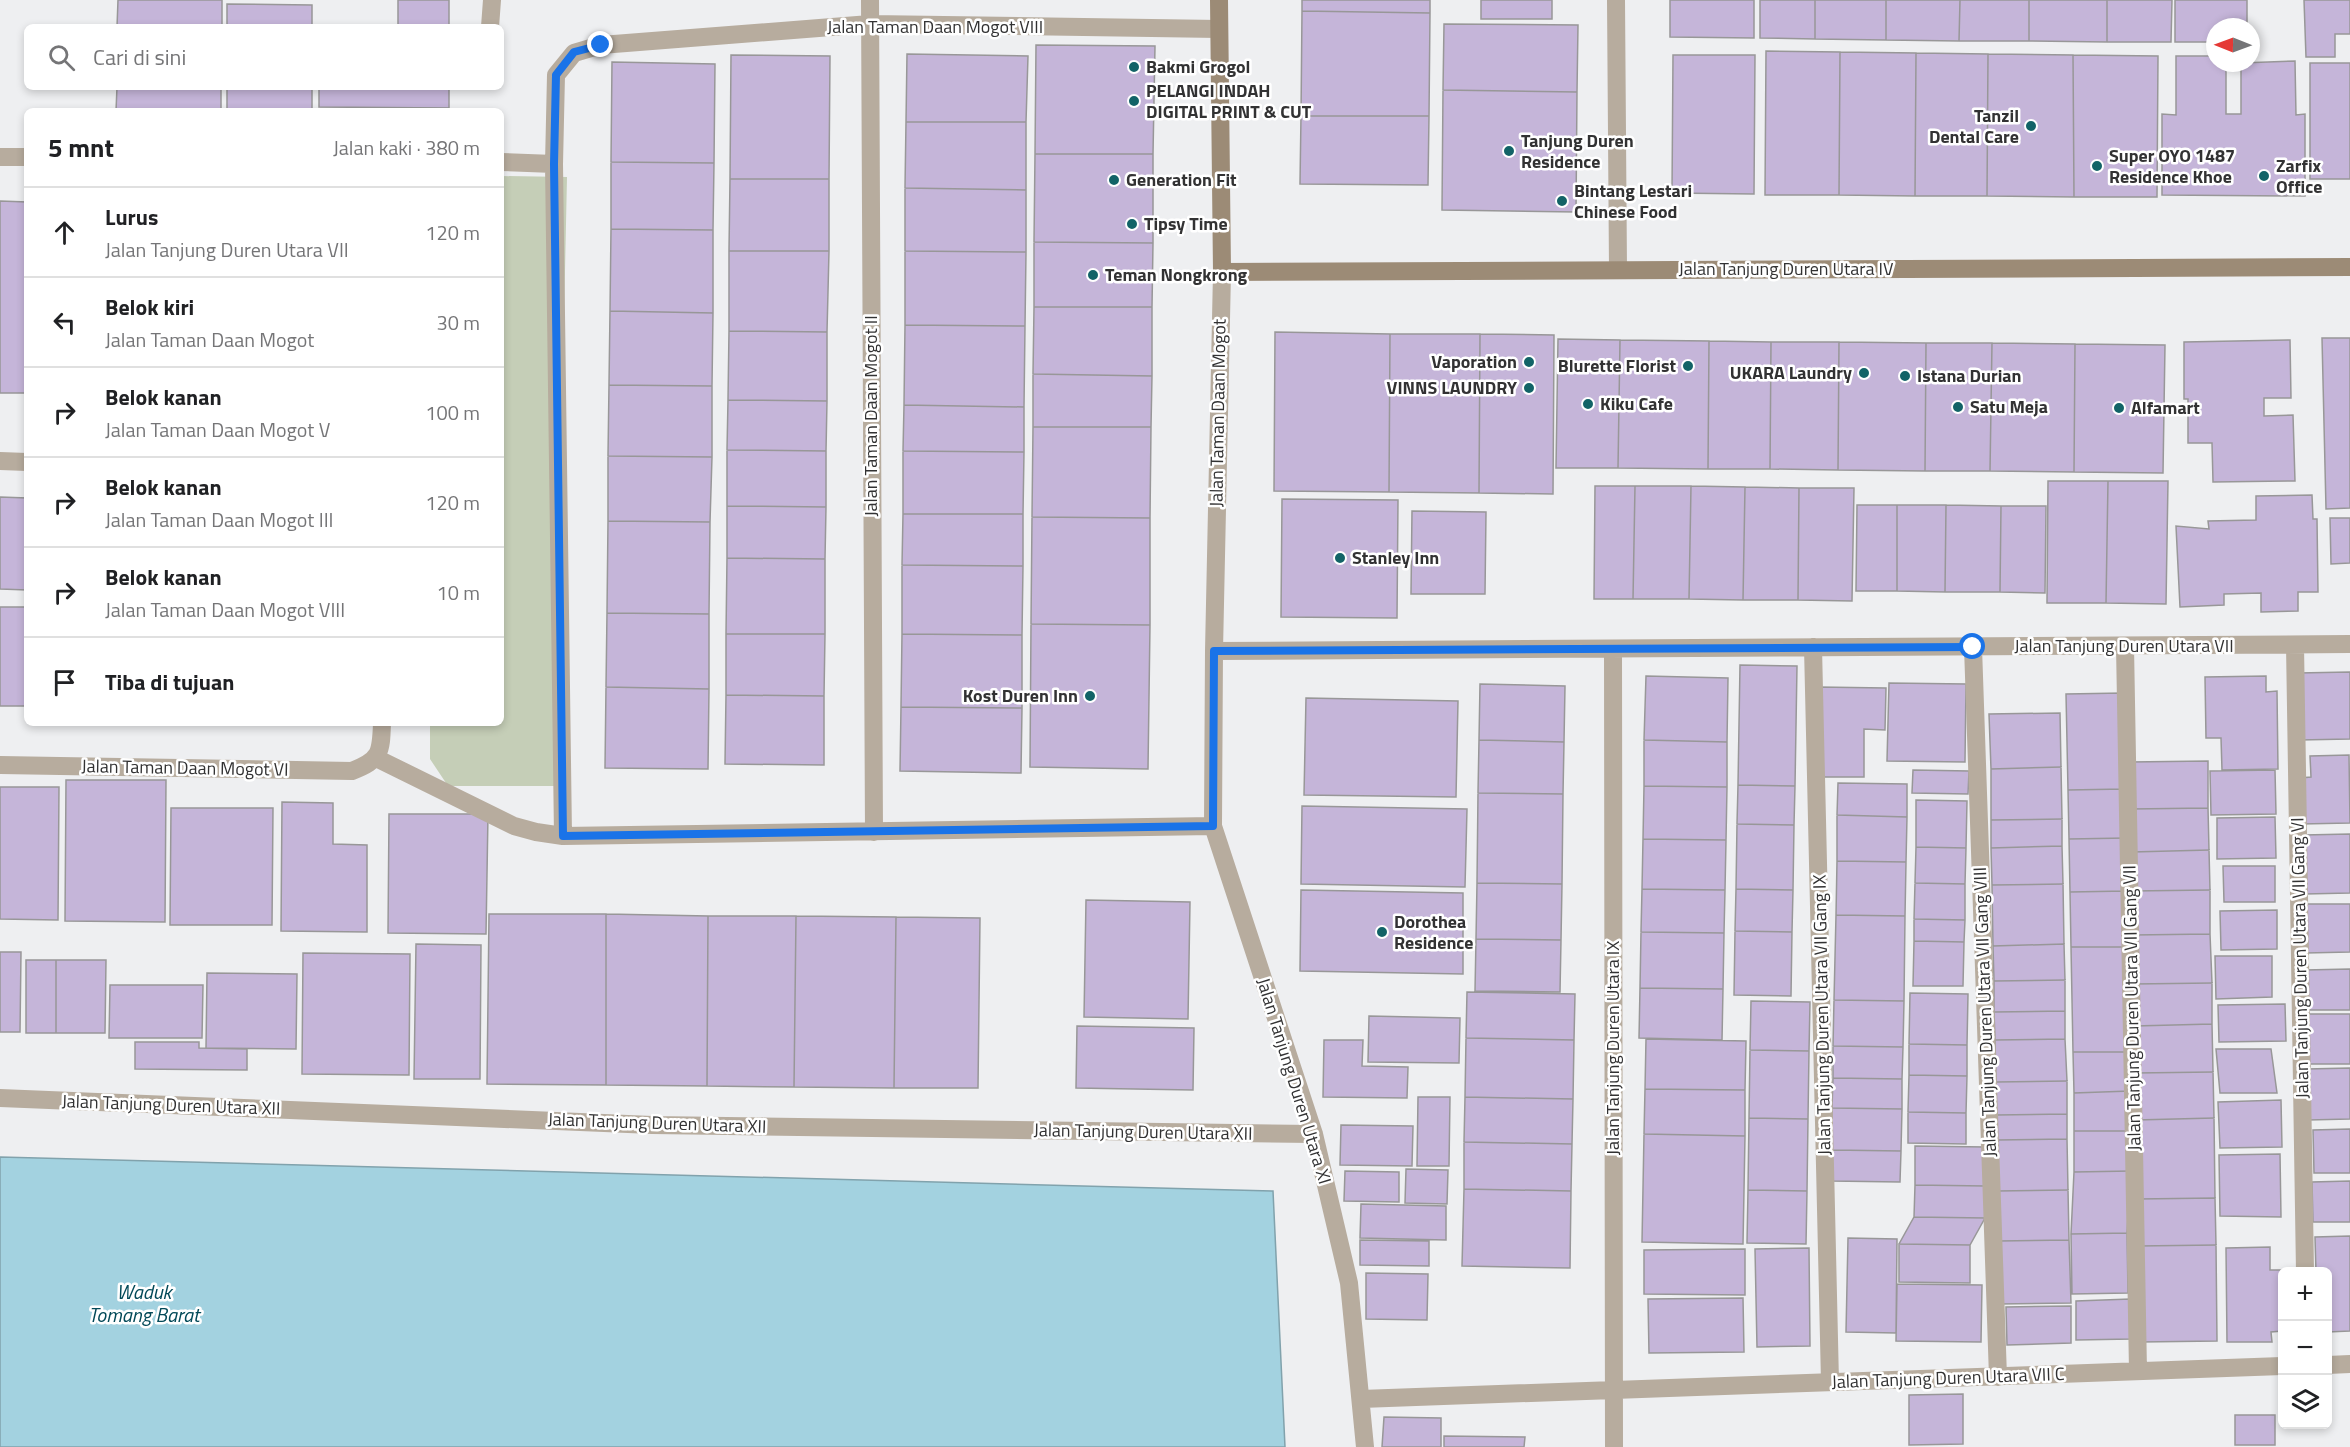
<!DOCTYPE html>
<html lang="id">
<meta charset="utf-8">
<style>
:root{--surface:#fff;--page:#f6f6f6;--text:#202124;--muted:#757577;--line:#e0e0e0}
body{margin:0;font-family:"Titillium Web",sans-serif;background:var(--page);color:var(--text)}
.controls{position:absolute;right:18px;bottom:18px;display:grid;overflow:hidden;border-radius:9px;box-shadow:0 3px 9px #0003}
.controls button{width:54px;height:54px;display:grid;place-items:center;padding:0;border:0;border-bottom:2px solid var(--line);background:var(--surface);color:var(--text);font:30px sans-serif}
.compass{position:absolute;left:2206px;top:18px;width:54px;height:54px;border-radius:50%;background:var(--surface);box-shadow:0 3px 9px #0003;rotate:271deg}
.stop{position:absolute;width:18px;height:18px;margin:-14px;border:4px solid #1a73e8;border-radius:50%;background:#fff}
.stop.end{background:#1a73e8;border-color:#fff;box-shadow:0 2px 6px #0008}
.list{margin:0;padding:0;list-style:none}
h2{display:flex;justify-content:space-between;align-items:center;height:78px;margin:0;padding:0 24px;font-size:26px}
h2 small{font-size:20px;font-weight:400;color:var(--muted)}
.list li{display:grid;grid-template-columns:39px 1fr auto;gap:18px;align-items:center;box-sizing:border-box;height:90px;padding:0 24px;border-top:2px solid var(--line)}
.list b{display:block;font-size:22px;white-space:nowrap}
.list p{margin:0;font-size:20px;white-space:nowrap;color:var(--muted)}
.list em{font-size:20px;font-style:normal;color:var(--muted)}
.icon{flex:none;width:33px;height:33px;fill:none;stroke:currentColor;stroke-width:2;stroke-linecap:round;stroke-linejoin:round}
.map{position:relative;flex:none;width:2350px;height:1447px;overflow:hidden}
.search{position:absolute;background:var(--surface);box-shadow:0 3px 9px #0003;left:24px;top:24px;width:480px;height:66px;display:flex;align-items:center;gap:15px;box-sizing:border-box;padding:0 21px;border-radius:9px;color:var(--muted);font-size:22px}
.panel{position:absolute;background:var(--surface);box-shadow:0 3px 9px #0003;left:24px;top:108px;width:480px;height:618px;border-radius:9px}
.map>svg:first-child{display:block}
.green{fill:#c5ceb7}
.water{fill:#a3d2e0;stroke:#81a2ac;stroke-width:1.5}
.building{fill:#c5b5d9;stroke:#989798;stroke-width:1.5}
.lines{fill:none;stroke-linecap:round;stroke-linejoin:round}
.street{stroke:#b7ac9e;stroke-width:18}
.secondary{stroke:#9c8b76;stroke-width:18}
.route{stroke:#1a73e8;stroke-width:8}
.poi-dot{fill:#126367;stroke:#fff;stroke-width:2}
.labels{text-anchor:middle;stroke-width:5;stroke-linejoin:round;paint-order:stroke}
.street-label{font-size:18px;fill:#323233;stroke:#fff}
.poi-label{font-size:18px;font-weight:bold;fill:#323233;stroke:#fff;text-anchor:start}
.water-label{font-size:20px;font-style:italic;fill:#024958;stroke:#fff}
</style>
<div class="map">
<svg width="2350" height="1447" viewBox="0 0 2350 1447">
<rect width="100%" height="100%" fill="#eeeff1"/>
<path class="green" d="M501,176L567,177L554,786H448L430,759V723H501Z"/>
<path class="water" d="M0,1157L1273,1191L1285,1447H0Z"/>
<path class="building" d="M118,0H222V27H117Z
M398,0H449V27H398Z
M1302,0H1430V13L1302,11Z
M1481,0H1552V19H1481Z
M1670,0H1754V38L1670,37Z
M1760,0H1815V39L1760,38Z
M1815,0H1886V40L1815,39Z
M1886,0H1960L1959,41L1886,40Z
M1960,0H2029V41H1959Z
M2029,0H2107V42L2029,41Z
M2107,0H2172L2171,42H2107Z
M2175,0H2247V27H2215V42H2175Z
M2304,0H2350V34H2335V57H2306Z
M227,4L312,5V27H227Z
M1302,11L1430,13L1429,116H1301Z
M1444,24L1578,25L1577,92L1443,90Z
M1036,45L1155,46L1153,154H1035Z
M1766,51L1840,52L1839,195H1765Z
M1840,52L1916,53L1915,196L1839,195Z
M1916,53L1988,54L1987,196H1915Z
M907,54L1028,56L1026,122H906Z
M1988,54L2073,55L2074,197L1987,196Z
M731,55L830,56L829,179H730Z
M1673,55H1755L1754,194L1672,193Z
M2073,55L2158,56L2157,197H2074Z
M2176,56H2215V63H2226V114H2241V63L2295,61L2296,115L2305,114V196L2162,195V114L2176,115Z
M612,62L715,64L714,163L611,162Z
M2310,63H2350V179H2310Z
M117,87H221V111H116Z
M227,87H312V111H227Z
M319,87H449V108L319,107Z
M1443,90L1577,92L1576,212L1442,210Z
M1301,116H1429L1428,185L1300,184Z
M906,122H1026V190L905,188Z
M1035,154H1153V243L1034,242Z
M611,162L714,163L713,230L611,229Z
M730,179H829V251H729Z
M905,188L1026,190V252L905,251Z
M0,201L27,202V393H0Z
M611,229L713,230V313L610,311Z
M1034,242L1153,243L1152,307H1034Z
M729,251H829L827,332L729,331Z
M905,251L1026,252L1025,326L905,325Z
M1034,307H1152V376L1033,374Z
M610,311L713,313L712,386L609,385Z
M905,325L1025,326L1024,407L904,405Z
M729,331L827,332V401L728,400Z
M1275,332L1390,334L1389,492L1274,491Z
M1390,334H1480L1479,493L1389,492Z
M1480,334L1554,335L1553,494L1479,493Z
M2322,338H2350V508L2326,509Z
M1558,339L1620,340L1618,468H1556Z
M1620,340L1709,341L1708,469L1618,468Z
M2290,340L2291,398H2264V416L2293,415L2295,481L2213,482L2212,443H2188V399H2184V342Z
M1709,341L1771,342L1770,469H1708Z
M1771,342H1839L1838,470L1770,469Z
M1839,342L1926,343L1925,471L1838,470Z
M1926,343H1992L1990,471H1925Z
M1992,343L2075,344L2074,472L1990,471Z
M2075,344L2165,345L2163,473L2074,472Z
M1033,374L1152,376L1151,427H1033Z
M609,385L712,386V457L608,456Z
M728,400L827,401L826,451L727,450Z
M904,405L1024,407V452L903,451Z
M1033,427H1151L1150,518L1032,517Z
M727,450L826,451V507L727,506Z
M903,451L1024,452L1023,514H903Z
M608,456L712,457L710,522L608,521Z
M2048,481H2108L2106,603H2047Z
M2108,481H2168L2166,604L2106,603Z
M1595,486H1635L1633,599H1594Z
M1635,486H1691L1689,599H1633Z
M1691,486L1745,487L1743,600L1689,599Z
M1745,487L1799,488L1798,600H1743Z
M1799,488H1854L1852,601L1798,600Z
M2312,495L2313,519H2317L2318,592H2298V611L2261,612V593L2224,594V605L2180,607L2176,526L2209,529L2208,521L2256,520V496Z
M0,497L27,498V590L0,589Z
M1282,499L1398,500L1397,618L1281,617Z
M1857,505H1897V591H1856Z
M1897,505H1946L1945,592L1897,591Z
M1946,505L2001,506L2000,592H1945Z
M727,506L826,507L825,559L727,558Z
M2001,506H2046L2045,593L2000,592Z
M1412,511L1486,512L1485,594H1411Z
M903,514H1023V566L902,565Z
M1032,517L1150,518V625L1031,624Z
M2330,518H2350V563L2331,564Z
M608,521L710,522L709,614L607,613Z
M727,558L825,559V634H726Z
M902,565L1023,566L1022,635L902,634Z
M0,607H27V706H0Z
M607,613L709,614V689L606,687Z
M1031,624L1150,625L1148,769L1030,767Z
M726,634H825L824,696L726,695Z
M902,634L1022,635V708L901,707Z
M1740,665L1797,666L1795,786L1738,785Z
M2350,672V739L2299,740L2298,673Z
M1646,676L1728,678L1727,742L1644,740Z
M2266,676V692L2277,691L2278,769L2222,770L2221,738H2206L2205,677Z
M1889,683L1966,684L1965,762L1887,761Z
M1480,684L1565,686L1564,742L1479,740Z
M606,687L709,689L708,769L605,768Z
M1818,687L1886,688L1885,730L1864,729V777H1817Z
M2123,693L2124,789L2068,790L2066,694Z
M726,695L824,696V765L725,764Z
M1306,698L1458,701L1456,797L1304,795Z
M901,707L1022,708L1021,773L900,771Z
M2060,713L2061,767L1991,769L1989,714Z
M1479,740L1564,742L1563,794L1478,793Z
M1644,740L1727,742V787L1644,786Z
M2349,755L2350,823L2301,824L2300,778L2311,777L2310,756Z
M2208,761V808L2131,809L2130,762Z
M2061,767L2062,819L1991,820V769Z
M1913,770L1969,771L1968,794L1912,793Z
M2275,770L2276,814L2211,815L2210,771Z
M66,780H166L165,922L65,921Z
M1838,783L1907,784V817L1837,815Z
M1738,785L1795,786L1794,825L1737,824Z
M1644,786L1727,787L1726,840L1643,839Z
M0,787H59L58,920L0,919Z
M2124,789L2126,838L2069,839L2068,790Z
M1478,793L1563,794L1562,884L1477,883Z
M1916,800L1967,801L1966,848L1916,847Z
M282,802L333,803V844L367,845V932L281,931Z
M1302,806L1467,809L1465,887L1301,884Z
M171,808H273L272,925H170Z
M2208,808L2209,850L2132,852L2131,809Z
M389,814H488L486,934L388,933Z
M1837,815L1907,817L1906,862L1837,861Z
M2275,817L2276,858L2217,859V818Z
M2062,819V846L1991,848V820Z
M1737,824L1794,825L1793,890L1736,889Z
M2350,834V893L2305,894L2304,835Z
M2126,838V891L2070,892L2069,839Z
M1643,839L1726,840L1725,890L1642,889Z
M2062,846L2063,884L1992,885L1991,848Z
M1916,847L1966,848L1965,884L1915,883Z
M2209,850L2210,890L2132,891V852Z
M1837,861L1906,862L1905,916L1836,915Z
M2223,866H2275V902H2224Z
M1477,883L1562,884L1561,940L1476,939Z
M1915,883L1965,884V920L1914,919Z
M2063,884L2064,944L1993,946L1992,885Z
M1642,889L1725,890L1724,933L1641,932Z
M1736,889L1793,890L1792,932L1735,931Z
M1301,890L1463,893V974L1300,971Z
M2210,890V934L2133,935L2132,891Z
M2126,891L2127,947H2071L2070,892Z
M1086,900L1190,902L1188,1019L1084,1017Z
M2306,904H2350V952L2306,953Z
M2277,910V949L2221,950L2220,911Z
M489,914H606V1085L487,1084Z
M606,914L708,916L707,1086L606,1085Z
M1836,915L1905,916L1904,1001L1834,1000Z
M708,916H796L794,1087L707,1086Z
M796,916L896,917L894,1088L794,1087Z
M896,917L980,918L978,1088H894Z
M1914,919L1965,920L1964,942L1914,941Z
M1735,931L1792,932L1791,996L1734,995Z
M1641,932L1724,933L1723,989L1640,988Z
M2210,934L2212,983L2134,984L2133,935Z
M1476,939L1561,940L1560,992L1475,991Z
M1914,941L1964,942L1963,986H1913Z
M416,944L481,945L480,1079H414Z
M2064,944L2065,980L1994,981L1993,946Z
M2071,947H2127L2129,1052H2073Z
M0,952H21L20,1032H0Z
M303,953L410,954L409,1075L302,1074Z
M2215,956H2272V997L2216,999Z
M26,960H56V1033H26Z
M56,960H106L105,1033H56Z
M2350,969V1010H2306L2305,970Z
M207,973L297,974L296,1049L206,1048Z
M2065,980V1011L1994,1012V981Z
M2212,983V1024L2135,1026L2134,984Z
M110,985H203L202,1038H109Z
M1640,988L1723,989L1722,1040L1639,1038Z
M1467,992L1575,994L1574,1040L1466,1038Z
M1910,993L1968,994L1967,1045L1909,1044Z
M1834,1000L1904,1001L1903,1047L1833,1046Z
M1751,1001L1810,1002L1809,1051L1750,1050Z
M2285,1004L2286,1041L2219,1042L2218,1005Z
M2065,1011V1039L1995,1040L1994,1012Z
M2308,1014H2350V1064H2309Z
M1369,1016L1460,1018L1459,1063L1368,1062Z
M2212,1024L2213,1072L2136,1073L2135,1026Z
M1077,1026L1194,1028L1193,1090L1076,1088Z
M1466,1038L1574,1040L1573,1099L1465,1097Z
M1646,1039L1746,1041L1745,1090L1645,1089Z
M2065,1039L2067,1081L1996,1082L1995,1040Z
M1324,1040H1363L1362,1066L1408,1067L1407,1098L1323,1097Z
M135,1042H199V1048L247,1049V1070L135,1069Z
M1909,1044L1967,1045V1076L1909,1075Z
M1833,1046L1903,1047L1902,1079L1833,1078Z
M2216,1049H2271L2277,1093H2220Z
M1750,1050L1809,1051L1808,1119L1749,1118Z
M2073,1052H2129L2130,1091L2074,1093Z
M2350,1068V1119L2308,1120L2307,1069Z
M2213,1072L2214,1118L2136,1120V1073Z
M1909,1075L1967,1076L1966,1113L1908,1112Z
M1833,1078L1902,1079V1109L1832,1108Z
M2067,1081V1114L1996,1115V1082Z
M1645,1089L1745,1090V1136L1644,1134Z
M2130,1091V1131H2074V1093Z
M1418,1097H1450L1449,1166H1417Z
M1465,1097L1573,1099L1572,1144L1464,1142Z
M2281,1100L2282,1147L2220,1148L2218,1102Z
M1832,1108L1902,1109L1901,1151L1832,1150Z
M1908,1112L1966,1113V1144L1908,1143Z
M2067,1114V1139L1997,1140L1996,1115Z
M1749,1118L1808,1119L1807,1191L1748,1190Z
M2214,1118L2215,1198L2138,1199L2136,1120Z
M1341,1125L1413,1126L1412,1166L1340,1165Z
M2350,1129V1173H2314L2313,1130Z
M2074,1131H2130L2131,1171L2074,1172Z
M1644,1134L1745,1136L1743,1244L1642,1242Z
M2067,1139L2068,1190L1997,1191V1140Z
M1464,1142L1572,1144L1571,1191L1464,1189Z
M1915,1146L1986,1147L1985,1186L1915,1185Z
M1832,1150L1901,1151L1900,1182L1831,1181Z
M2280,1154L2281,1217L2220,1216L2219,1155Z
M1406,1169L1448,1170L1447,1204L1405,1203Z
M1345,1171L1399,1172V1202L1344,1201Z
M2131,1171L2127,1233L2071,1234L2074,1172Z
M2350,1181V1222H2313L2312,1182Z
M1915,1185L1985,1186V1218L1914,1217Z
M1464,1189L1571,1191L1570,1268L1462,1266Z
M1748,1190L1807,1191L1806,1244L1747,1243Z
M2068,1190L2069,1240L1999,1241L1997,1191Z
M2215,1198L2216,1245L2138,1246V1199Z
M1361,1204L1446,1206V1240L1360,1238Z
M1914,1217L1985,1218L1970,1245L1899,1244Z
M2127,1233L2128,1293L2072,1294L2071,1234Z
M2350,1236V1331L2328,1332V1272H2316L2315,1237Z
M1848,1238L1897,1239L1896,1333L1846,1332Z
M1360,1240L1429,1241V1266L1360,1265Z
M2069,1240L2071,1303L2000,1304L1999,1241Z
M1899,1244L1970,1245V1283L1899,1282Z
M2216,1245L2217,1341L2140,1342L2138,1246Z
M2270,1247V1270H2294V1272H2282V1331L2271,1332L2272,1342H2227L2226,1248Z
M1809,1248L1810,1346L1757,1347L1755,1249Z
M1745,1249V1295L1644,1294V1250Z
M1366,1273L1428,1274L1427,1320L1366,1319Z
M1897,1284L1982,1285L1981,1342L1896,1341Z
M1743,1298L1744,1352L1649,1353L1648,1299Z
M2130,1299L2131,1339L2076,1340V1301Z
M2071,1306V1343L2007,1345L2006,1307Z
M1963,1394V1444L1909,1445V1395Z
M2235,1415H2275V1445H2235Z
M1384,1417L1441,1418V1447H1382Z
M1444,1436L1525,1437L1524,1447H1444Z"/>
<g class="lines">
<path class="street" d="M870,0L874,832
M1616,0L1618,270
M490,27L492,0
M0,157H27
M501,162L554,164
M1222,272L1214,651L1213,826L1314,1134L1349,1283L1365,1447
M0,461L27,462
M2295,645L2305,1272
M2125,646L2138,1371
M1813,647L1830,1382
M1973,647L1998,1377
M1613,649L1614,1447
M1214,651L2350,644
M376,758L514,826L536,832L563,836L1213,826
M0,765L352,771C381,760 381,752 382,723
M563,836L554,164L556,75L574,53L601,45L870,24L1219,29
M0,1098L652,1125L1314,1134
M2328,1365L2350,1364
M1361,1399L2282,1366"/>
<path class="secondary" d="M1219,0L1222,272L2350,267"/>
</g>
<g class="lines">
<path class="route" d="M601,45L574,52L556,75L554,164L563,836L1213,826L1214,651L1973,647"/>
</g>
<g class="poi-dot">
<circle cx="1134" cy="67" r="6"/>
<circle cx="1134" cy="101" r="6"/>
<circle cx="2031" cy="126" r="6"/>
<circle cx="1509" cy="151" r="6"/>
<circle cx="2097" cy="166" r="6"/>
<circle cx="2264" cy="176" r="6"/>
<circle cx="1114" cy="180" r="6"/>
<circle cx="1562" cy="201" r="6"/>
<circle cx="1132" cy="224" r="6"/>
<circle cx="1093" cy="275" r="6"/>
<circle cx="1529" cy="362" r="6"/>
<circle cx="1688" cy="366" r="6"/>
<circle cx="1864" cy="373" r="6"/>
<circle cx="1905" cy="376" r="6"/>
<circle cx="1529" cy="388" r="6"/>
<circle cx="1588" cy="404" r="6"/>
<circle cx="1958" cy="407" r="6"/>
<circle cx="2119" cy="408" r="6"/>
<circle cx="1340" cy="558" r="6"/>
<circle cx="1090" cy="696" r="6"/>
<circle cx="1382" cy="932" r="6"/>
</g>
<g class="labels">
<g class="street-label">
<text x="935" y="33">Jalan Taman Daan Mogot VIII</text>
<text x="1786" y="275">Jalan Tanjung Duren Utara IV</text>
<text transform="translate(1218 413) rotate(-89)" y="6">Jalan Taman Daan Mogot</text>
<text transform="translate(871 416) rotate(-90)" y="6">Jalan Taman Daan Mogot II</text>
<text x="2124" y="652">Jalan Tanjung Duren Utara VII</text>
<text transform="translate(185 768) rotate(1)" y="6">Jalan Taman Daan Mogot VI</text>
<text transform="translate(2300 958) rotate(-91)" y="6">Jalan Tanjung Duren Utara VII Gang VI</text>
<text transform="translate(2132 1008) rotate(-91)" y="6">Jalan Tanjung Duren Utara VII Gang VII</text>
<text transform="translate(1985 1012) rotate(-92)" y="6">Jalan Tanjung Duren Utara VII Gang VIII</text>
<text transform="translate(1822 1015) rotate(-91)" y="6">Jalan Tanjung Duren Utara VII Gang IX</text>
<text transform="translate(1613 1048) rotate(-90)" y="6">Jalan Tanjung Duren Utara IX</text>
<text transform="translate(1294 1081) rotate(73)" y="6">Jalan Tanjung Duren Utara XI</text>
<text transform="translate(171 1105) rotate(2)" y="6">Jalan Tanjung Duren Utara XII</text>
<text transform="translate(657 1123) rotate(2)" y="6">Jalan Tanjung Duren Utara XII</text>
<text transform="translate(1143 1132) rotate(1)" y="6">Jalan Tanjung Duren Utara XII</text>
<text transform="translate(1948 1378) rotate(-2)" y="6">Jalan Tanjung Duren Utara VII C</text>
</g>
<g class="poi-label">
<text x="1146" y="73">Bakmi Grogol</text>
<text x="1146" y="97">PELANGI INDAH<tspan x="1146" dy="21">DIGITAL PRINT &amp; CUT</tspan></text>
<text x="2019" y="122" text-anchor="end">Tanzil<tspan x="2019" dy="21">Dental Care</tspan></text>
<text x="1521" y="147">Tanjung Duren<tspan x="1521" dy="21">Residence</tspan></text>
<text x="2109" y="162">Super OYO 1487<tspan x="2109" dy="21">Residence Khoe</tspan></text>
<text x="2276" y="172">Zarfix<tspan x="2276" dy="21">Office</tspan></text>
<text x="1126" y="186">Generation Fit</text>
<text x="1574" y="197">Bintang Lestari<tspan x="1574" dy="21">Chinese Food</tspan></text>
<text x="1144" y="230">Tipsy Time</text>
<text x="1105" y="281">Teman Nongkrong</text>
<text x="1517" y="368" text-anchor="end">Vaporation</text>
<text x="1676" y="372" text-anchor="end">Blurette Florist</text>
<text x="1852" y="379" text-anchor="end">UKARA Laundry</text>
<text x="1917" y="382">Istana Durian</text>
<text x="1517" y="394" text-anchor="end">VINNS LAUNDRY</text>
<text x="1600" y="410">Kiku Cafe</text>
<text x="1970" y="413">Satu Meja</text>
<text x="2131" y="414">Alfamart</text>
<text x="1352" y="564">Stanley Inn</text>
<text x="1078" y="702" text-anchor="end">Kost Duren Inn</text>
<text x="1394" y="928">Dorothea<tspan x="1394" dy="21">Residence</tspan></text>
</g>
<g class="water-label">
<text x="144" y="1299">Waduk<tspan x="144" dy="23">Tomang Barat</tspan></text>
</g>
</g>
</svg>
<div class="controls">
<button>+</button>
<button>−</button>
<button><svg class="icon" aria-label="layers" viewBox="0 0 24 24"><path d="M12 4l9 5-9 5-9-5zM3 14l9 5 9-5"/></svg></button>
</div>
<svg class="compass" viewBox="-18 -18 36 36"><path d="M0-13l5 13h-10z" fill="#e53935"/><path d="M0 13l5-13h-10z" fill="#757577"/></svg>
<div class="stop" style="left:1973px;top:647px"></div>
<div class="stop end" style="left:601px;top:45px"></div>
<div class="search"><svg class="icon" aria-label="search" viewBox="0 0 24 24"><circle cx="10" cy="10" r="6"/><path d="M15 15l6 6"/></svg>Cari di sini</div>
<section class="panel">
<h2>5 mnt<small>Jalan kaki · 380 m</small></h2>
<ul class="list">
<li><svg class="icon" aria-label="ahead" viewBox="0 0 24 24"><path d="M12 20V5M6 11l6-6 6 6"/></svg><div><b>Lurus</b><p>Jalan Tanjung Duren Utara VII</p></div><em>120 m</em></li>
<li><svg class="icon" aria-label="left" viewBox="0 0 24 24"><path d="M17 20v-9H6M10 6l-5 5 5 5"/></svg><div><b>Belok kiri</b><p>Jalan Taman Daan Mogot</p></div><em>30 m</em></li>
<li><svg class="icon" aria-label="right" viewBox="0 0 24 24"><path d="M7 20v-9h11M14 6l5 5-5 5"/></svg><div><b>Belok kanan</b><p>Jalan Taman Daan Mogot V</p></div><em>100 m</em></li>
<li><svg class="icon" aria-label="right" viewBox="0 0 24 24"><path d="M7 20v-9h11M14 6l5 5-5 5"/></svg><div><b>Belok kanan</b><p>Jalan Taman Daan Mogot III</p></div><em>120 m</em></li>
<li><svg class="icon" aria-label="right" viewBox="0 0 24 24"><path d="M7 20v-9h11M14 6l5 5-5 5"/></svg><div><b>Belok kanan</b><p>Jalan Taman Daan Mogot VIII</p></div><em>10 m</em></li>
<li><svg class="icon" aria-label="arrive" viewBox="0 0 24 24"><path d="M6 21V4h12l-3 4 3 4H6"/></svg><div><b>Tiba di tujuan</b></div></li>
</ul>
</section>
</div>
